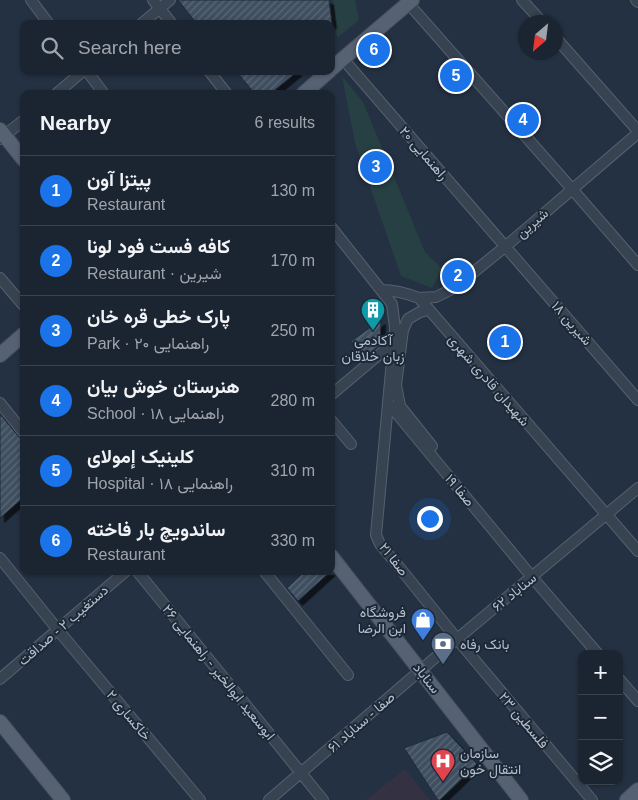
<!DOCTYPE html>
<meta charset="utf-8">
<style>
:root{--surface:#1b2532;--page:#28313e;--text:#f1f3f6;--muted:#a0a5ac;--line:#39424d;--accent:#1a73e8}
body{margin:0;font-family:Helvetica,Vazirmatn,sans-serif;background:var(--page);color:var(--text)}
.controls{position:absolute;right:15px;bottom:15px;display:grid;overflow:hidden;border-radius:10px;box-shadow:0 1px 4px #0004}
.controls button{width:45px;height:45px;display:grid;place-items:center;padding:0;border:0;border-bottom:1px solid var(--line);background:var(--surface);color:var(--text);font:25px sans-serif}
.compass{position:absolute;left:518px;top:15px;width:45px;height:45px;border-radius:50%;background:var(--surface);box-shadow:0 1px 4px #0004;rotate:208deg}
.you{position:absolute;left:429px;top:518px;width:18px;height:18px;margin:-12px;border:4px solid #fff;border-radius:50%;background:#1a73e8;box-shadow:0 0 0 8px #1a73e833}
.badge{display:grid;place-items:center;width:32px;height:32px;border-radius:50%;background:var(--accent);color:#fff;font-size:16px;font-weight:700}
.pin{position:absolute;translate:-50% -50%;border:2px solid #fff;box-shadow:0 1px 5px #0006}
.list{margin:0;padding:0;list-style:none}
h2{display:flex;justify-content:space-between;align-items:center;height:65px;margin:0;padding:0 20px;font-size:21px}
h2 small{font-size:16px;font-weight:400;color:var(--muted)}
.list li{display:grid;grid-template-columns:32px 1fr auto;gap:15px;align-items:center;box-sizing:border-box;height:70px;padding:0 20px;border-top:1px solid var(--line)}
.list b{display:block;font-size:19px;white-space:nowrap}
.list p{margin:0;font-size:16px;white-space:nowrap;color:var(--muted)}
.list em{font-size:16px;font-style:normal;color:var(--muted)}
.icon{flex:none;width:28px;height:28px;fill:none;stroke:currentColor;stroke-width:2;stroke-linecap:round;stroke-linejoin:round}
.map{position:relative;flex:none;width:638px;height:800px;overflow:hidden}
.search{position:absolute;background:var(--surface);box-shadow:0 1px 4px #0004;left:20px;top:20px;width:315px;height:55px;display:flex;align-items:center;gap:12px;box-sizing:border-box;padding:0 18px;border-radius:10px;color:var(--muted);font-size:19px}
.panel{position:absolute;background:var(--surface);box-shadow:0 1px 4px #0004;left:20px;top:90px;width:315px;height:485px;border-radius:10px}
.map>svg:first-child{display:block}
.medical{fill:#333142}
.green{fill:#264043}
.building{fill:url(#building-hatch);stroke:#1f2a39;filter:url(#shadow)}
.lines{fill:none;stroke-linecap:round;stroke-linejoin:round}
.minor-casing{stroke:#56616f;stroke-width:12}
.major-casing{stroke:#424c5b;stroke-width:16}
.minor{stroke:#384352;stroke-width:10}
.major{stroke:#566272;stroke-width:14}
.labels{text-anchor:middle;stroke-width:4;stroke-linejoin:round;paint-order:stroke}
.street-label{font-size:14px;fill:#b5becc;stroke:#1d2837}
.poi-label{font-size:14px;fill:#b5becc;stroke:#1d2837;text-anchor:start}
</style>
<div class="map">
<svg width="638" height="800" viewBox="0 0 638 800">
<defs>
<pattern id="building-hatch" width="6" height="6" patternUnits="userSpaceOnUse" patternTransform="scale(1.25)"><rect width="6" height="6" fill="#405061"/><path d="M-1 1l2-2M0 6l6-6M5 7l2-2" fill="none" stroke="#596776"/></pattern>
<filter id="shadow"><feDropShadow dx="4.5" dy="4.5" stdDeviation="0" flood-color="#0009"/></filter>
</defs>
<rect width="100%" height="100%" fill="#243142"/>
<path class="medical" d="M405,769L430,800H366Z"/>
<path class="green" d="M333,0H355L359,20L337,38Z
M342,76L363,102L425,252L442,269L432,288L401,276L355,143Z"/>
<path class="building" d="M178,0H329L332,24H197Z
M236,71H298L270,94H255Z
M381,320L380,345L363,359L351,341Z
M0,414L19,437L24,441V497L0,518Z
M305,571H331L298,601L287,588Z
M447,732L477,764L440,800H438L404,748Z"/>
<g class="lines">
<defs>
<path id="minor" d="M31,0L49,24
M153,0L172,24
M522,0L542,22
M636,0L638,2
M408,3L572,189L638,265
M141,24L170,0
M556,38L638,131
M343,59L638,400
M87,71L104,94
M209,71L227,94
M56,94L83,71
M0,139L24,120
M331,227L392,304L395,328L388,403L376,535L380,544L404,573L457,639L592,800
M0,278L24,306
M381,290C395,290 406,293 419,298L638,551
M419,298L436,297L454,288L506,246L638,133
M428,310L420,312L408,319L403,330L396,385L400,406L432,446
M331,395L394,342
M0,403L24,433
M388,403L532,577L598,654
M331,420L351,444
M0,558L58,630L200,800
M137,571L323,800
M264,571L348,675
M0,679L126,571
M619,679L638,701
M269,800L457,639L638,488"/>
<path id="major" d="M331,69L412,0
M303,94L329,71
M0,130L24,160
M0,355L24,334
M331,556L521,800
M0,722L63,800
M627,800L638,790"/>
</defs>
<use href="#minor" class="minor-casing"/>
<use href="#major" class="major-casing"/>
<use href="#minor" class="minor"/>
<use href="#major" class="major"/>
</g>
<defs>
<symbol id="building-pin" viewBox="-11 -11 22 30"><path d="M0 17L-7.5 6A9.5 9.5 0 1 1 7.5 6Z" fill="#0f9aa8" stroke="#1d2837"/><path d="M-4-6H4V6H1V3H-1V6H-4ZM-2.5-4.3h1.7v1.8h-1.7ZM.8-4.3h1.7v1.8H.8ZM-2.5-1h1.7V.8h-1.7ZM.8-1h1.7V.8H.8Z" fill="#fff"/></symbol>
<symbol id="shop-pin" viewBox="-11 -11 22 30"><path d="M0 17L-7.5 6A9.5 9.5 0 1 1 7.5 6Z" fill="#3f7fe0" stroke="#1d2837"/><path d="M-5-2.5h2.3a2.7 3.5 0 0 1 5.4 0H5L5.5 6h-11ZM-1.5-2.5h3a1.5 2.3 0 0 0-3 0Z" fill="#fff"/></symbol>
<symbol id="bank-pin" viewBox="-11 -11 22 30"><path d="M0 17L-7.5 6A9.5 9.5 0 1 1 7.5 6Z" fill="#5c6f8a" stroke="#1d2837"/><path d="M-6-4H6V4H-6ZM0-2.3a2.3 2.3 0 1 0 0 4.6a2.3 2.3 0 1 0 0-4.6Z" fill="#fff"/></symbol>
<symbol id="hospital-pin" viewBox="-11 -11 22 30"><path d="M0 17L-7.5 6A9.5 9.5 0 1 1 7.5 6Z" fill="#e0444e" stroke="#1d2837"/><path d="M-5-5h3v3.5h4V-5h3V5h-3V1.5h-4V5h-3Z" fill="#fff"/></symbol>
</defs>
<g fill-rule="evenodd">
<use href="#building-pin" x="359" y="296" width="28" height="38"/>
<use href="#shop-pin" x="409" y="606" width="28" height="38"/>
<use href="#bank-pin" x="429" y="630" width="28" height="38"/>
<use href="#hospital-pin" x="429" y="747" width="28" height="38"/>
</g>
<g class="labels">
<g class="street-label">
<text transform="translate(424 153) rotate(49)" y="5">راهنمایی ۲۰</text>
<text transform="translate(532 223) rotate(-41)" y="5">شیرین</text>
<text transform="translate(572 323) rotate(49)" y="5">شیرین ۱۸</text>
<text transform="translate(489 380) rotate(49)" y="5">شهیدان قادری شهری</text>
<text transform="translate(460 490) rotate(50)" y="5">صفا ۱۹</text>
<text transform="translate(394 559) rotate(52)" y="5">صفا ۲۱</text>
<text transform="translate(514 592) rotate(-39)" y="5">سناباد ۶۲</text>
<text transform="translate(63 625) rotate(-41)" y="5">دستغیب ۲ - صداقت</text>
<text transform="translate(219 672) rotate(51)" y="5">ابوسعید ابوالخیر - راهنمایی ۲۶</text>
<text transform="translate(427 678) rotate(52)" y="5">سناباد</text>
<text transform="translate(129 715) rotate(50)" y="5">خاکساری ۲</text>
<text transform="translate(524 720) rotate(50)" y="5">فلسطین ۲۳</text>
<text transform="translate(361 722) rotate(-41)" y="5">صفا - سناباد ۶۱</text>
</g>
<g class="poi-label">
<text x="373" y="345" text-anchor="middle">آکادمی<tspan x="373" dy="16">زبان خلاقان</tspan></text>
<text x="406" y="617" text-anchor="end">فروشگاه<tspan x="406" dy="16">ابن الرضا</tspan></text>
<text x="460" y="649">بانک رفاه</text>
<text x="460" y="758">سازمان<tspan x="460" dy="16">انتقال خون</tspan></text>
</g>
</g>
</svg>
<div class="controls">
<button>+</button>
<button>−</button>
<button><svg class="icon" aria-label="layers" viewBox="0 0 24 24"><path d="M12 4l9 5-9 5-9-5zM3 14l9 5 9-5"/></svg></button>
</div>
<svg class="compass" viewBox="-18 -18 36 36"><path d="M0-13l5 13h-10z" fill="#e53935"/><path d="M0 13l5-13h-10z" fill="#a0a5ac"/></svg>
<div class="you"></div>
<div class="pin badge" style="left:505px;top:342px">1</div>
<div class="pin badge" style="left:458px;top:276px">2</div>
<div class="pin badge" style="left:376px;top:167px">3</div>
<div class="pin badge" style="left:523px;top:120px">4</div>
<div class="pin badge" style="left:456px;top:76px">5</div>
<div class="pin badge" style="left:374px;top:50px">6</div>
<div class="search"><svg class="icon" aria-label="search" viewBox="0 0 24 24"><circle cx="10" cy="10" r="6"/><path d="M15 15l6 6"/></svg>Search here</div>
<section class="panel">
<h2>Nearby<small>6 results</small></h2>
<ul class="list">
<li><span class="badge">1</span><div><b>پیتزا آون</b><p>Restaurant</p></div><em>130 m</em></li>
<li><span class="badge">2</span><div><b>کافه فست فود لونا</b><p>Restaurant · شیرین</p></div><em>170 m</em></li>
<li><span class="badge">3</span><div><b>پارک خطی قره خان</b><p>Park · راهنمایی ۲۰</p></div><em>250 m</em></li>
<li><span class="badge">4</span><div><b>هنرستان خوش بیان</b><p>School · راهنمایی ۱۸</p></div><em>280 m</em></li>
<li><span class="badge">5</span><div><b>کلینیک إمولای</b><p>Hospital · راهنمایی ۱۸</p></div><em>310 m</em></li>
<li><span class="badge">6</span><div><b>ساندویچ بار فاخته</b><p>Restaurant</p></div><em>330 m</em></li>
</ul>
</section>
</div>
